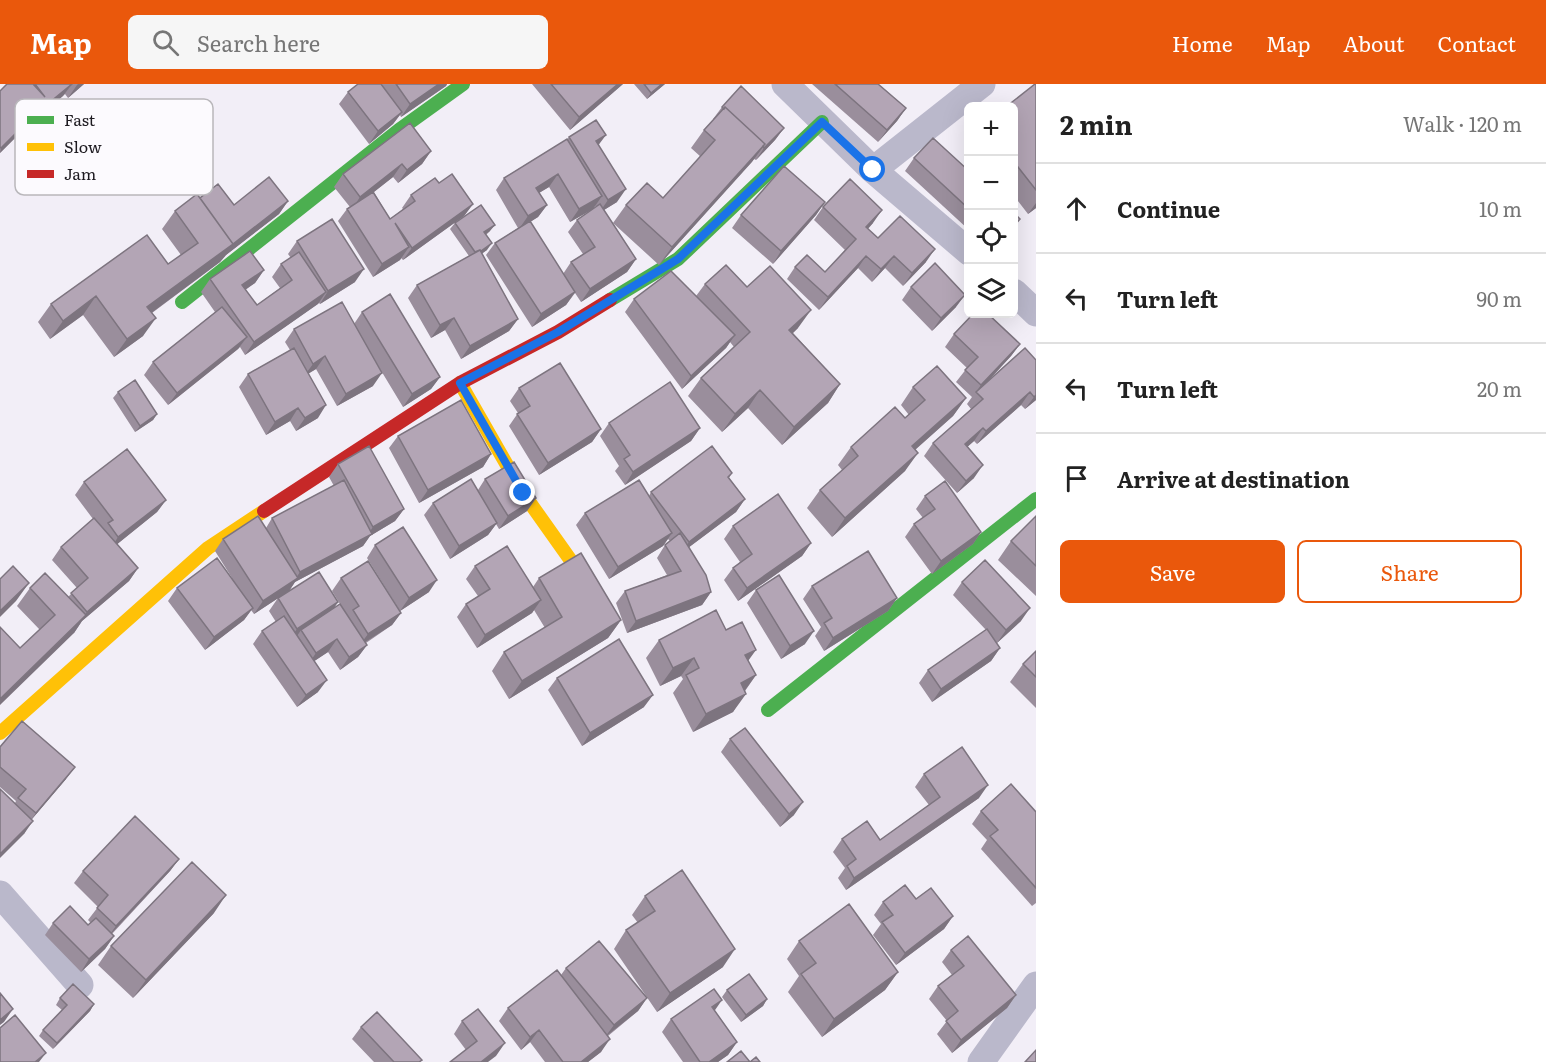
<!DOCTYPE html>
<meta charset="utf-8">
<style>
:root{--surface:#fff;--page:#f6f6f6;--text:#222;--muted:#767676;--line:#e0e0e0;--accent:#ea580c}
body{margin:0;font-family:Literata,serif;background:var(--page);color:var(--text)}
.controls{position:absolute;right:18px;top:18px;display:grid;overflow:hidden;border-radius:9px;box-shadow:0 6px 24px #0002}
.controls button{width:54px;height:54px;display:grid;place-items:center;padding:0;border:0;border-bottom:2px solid var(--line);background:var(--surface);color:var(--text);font:30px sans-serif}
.stop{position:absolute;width:18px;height:18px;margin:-14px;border:4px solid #1a73e8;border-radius:50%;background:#fff}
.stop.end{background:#1a73e8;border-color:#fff;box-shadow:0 2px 6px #0008}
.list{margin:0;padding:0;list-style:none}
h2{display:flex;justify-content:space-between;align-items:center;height:78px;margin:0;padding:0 24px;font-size:26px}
h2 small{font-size:20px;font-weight:400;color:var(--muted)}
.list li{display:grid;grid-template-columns:39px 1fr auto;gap:18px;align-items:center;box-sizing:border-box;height:90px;padding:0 24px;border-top:2px solid var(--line)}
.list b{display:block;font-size:22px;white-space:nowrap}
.list em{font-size:20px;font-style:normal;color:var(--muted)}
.actions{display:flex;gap:12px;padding:18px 24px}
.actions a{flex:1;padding:14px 0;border:2px solid var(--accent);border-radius:9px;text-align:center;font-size:21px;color:var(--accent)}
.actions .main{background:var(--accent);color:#fff}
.icon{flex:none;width:33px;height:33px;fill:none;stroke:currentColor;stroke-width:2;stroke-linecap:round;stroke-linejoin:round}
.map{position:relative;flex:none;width:1036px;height:978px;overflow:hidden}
header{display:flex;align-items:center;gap:36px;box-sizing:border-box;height:84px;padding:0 30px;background:var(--accent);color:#fff}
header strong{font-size:28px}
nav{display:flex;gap:33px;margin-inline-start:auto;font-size:21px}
.search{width:420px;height:54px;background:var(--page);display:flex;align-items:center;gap:15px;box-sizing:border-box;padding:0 21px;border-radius:9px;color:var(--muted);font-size:22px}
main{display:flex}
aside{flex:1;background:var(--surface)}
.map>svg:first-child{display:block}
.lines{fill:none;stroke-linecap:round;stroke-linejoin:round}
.street{stroke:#bab8cb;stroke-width:27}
.fast{stroke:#4caf50;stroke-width:14}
.slow{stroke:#ffc107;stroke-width:14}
.jam{stroke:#c62828;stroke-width:14}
.wall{fill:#9a8e9c;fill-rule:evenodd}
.shaded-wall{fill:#7d747f}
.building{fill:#b3a5b5;stroke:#7d747f;stroke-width:1.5}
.route{stroke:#1a73e8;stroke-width:8}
.key{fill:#fcfafe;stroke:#b9b7bb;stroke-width:1.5}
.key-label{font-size:16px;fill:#1d1a20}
</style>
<header>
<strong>Map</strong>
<div class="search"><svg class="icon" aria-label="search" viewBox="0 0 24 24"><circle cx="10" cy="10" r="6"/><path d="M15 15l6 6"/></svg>Search here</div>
<nav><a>Home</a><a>Map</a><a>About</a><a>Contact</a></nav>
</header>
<main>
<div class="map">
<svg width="1036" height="978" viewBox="0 0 1036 978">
<rect width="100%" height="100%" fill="#f2eef7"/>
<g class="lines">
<path class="street" d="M785,0L873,86L969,168
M873,86L982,0
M1014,208L1036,229
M0,810L80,901
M981,978L1036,901"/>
<path class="fast" d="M610,216L678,175L822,38
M182,218L399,46L463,0
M768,626L1036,415"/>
<path class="slow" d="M460,299L523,409L596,512
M0,649L208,464L264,427"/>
<path class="jam" d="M264,427L460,299L558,248L610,216"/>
</g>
<path class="wall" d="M7,0H84L68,14L65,10L42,30L40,29L0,69V7Z
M358,0H447L446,2L401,33L400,31L393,40L369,60L339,20L348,8Z
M532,0H623L570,46Z
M634,0H665L647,15Z
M812,0H878L906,24L897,37L878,58Z
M1036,0V124L1028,130L1014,112V22Z
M722,23L784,44L775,56L756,76L754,75L659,181L613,139L626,121L663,114L701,73L691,64L704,46L713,36V35Z
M569,53L598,61L617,118L604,126L636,175L627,188L581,218L575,209L566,221L532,243L486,171L495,159L518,144L496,106L504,94L567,56ZM549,103L570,138L593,125L595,122L596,123L577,136L568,148L583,170L571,178L563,190L530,138L538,133L547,121L539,109Z
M431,67L422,80L398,99L393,93L374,108L390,135L403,125L402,124L411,111L439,99L473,120L464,132L403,176L401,174L400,176L373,193L338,137L347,125L350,123L334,103L343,90Z
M914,74L969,87V146L905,87Z
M200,114L234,121L288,117L279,130L226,171L220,178L152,229L143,252L114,273L83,231L50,255L38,238L51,220L168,180L181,171L162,145L175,127Z
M825,118L816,131L773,180L732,144L741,131Z
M823,123L873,139L868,145L878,154L926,178L903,202L885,184L872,198L858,184L819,226L787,195L795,183L825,188L845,166L814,136Z
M455,139L490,147L486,151L487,166L482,169L518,235L509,247L461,275L445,246L431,254L408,214L417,201L469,172L450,145Z
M297,157L355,198L320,220L319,219L245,271L240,263L238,265L168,321L144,291L153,278L215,228L201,208L210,195L264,186L255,199L245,205L257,221L280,204L272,193L281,180L291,174L288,170Z
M705,200L747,203L798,244L793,249L840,300L828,319L782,361L748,324L722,348L688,312L701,294L734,263L730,258L726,264L682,305L625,228L634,215L696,212Z
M911,203L956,223L932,247L902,216Z
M362,228L440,293L431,305L403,323L374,275L373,302L337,322L316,285L308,290L318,334L296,347L290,337L266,351L239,303L248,290L290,266L285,258L294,245L354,240Z
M954,250L1020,260L1011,272L991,294L1036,276V316L1025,325L1021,321L977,360L974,357L967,363L974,394L957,409L924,372L933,359L971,325L967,320L972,313L956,298L967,284L945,263Z
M913,303L966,314L953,332L915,366L905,387L832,453L807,424L820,406L842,386L838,381L851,363L905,334L909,331L901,321Z
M519,304L601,345L592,358L539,391L509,342L518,329L510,317Z
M118,308L157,330L153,336L135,348L113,314Z
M609,339L700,344L691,357L625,401L615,387L619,382L600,352Z
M398,352L491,370L483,383L419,419L389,364Z
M338,380L404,425L395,437L370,452L363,462L295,498L289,507L254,530L251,526L244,536L205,566L168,517L177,504L232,494L215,467L223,455L266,444L272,434L334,402L329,393Z
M732,389L729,394L745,415L736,428L689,463L711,508L702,521L627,549L616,519L625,507L667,491L657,474L665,461L670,457L668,455L663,462L609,495L576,441L585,429L649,412L651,408Z
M485,395L536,414L527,427L499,445L496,440L488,451L450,475L424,431L433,419L478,406Z
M84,398L166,416L157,428L117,460L138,484L129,497L82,537L74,549L20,564L40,546L17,522L30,504L68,513L77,504L52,476L61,463L93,435L75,411Z
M925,412L981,448L973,460L932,490L905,453L914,440L923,434L916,425Z
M1036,432V512L998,476L1011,457Z
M733,442L811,459L802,472L738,517L724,496L733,484L740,478L724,455Z
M375,461L429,508L400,527L367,474Z
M475,482L533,503L539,494L621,536L608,554L509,615L492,587L504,568L545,544L534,526L532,529L477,564L457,533L466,520L478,512L466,495Z
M341,494L401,529L392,541L366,559L367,561L358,573L340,586L328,568L314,577L318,608L297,623L253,560L262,547L276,538L269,527L278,514L338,518L334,524L340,520L332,507Z
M962,498L1021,537L997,559L993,554L1000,564L991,577L932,618L919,599L928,586L986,546L953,511Z
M812,502L897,514L888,527L824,567L815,552L821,543L803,515Z
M756,506L805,560L781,575L747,519Z
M726,546L748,577L756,591L745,607L733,628L693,648L673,609L683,595L681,592L660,602L646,574L659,556Z
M1036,567V624L1010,598L1023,580Z
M557,594L644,623L582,662L548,606Z
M730,655L794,731L780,743L721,668Z
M0,663L66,695L31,736L24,750L15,719L16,717L0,703Z
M924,690L979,714L846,806L838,794L845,784L833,768L842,755L880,756L929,721L915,703Z
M981,727L1036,728V819L1032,822L981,765L987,756L972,740Z
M179,775L170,787L112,850L114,852L105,865L81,888L45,851L53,839L88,841L91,839L88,836L98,823L74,799L83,787Z
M645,812L723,883L657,928L614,865L626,846L638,839L632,831Z
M916,815L953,832L944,845L896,881L873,851L881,840L874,831L883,818Z
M214,829L133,914L98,881L111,862Z
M799,857L898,888L885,906L822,953L788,908L799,892L787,875Z
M951,866L1016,911L1007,924L952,969L937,950L947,937L929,915L938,902L952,891L942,878Z
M566,884L647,914L638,927L608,952L601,968L588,978H545L530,958L521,966L499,937L508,924L561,891Z
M727,906L767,915L763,922L741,938L722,913Z
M60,914L94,920L90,927L53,965L39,952L43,946L62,926L56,921Z
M715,927L737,958L728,971L718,978H683L662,948L671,935Z
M462,937L496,972L466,966L454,950Z
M361,943L422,976L420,978H374L352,955Z"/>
<path class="shaded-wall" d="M72,0L63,12L42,30L50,18Z
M78,0H84L68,14L77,1Z
M439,0H447L446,2L401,33L410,20Z
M618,0H623L570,46L579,33Z
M662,0H665L647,15L651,9Z
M49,16L40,29L0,69L1,64Z
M906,24L897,37L878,58L887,46Z
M402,28L393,40L369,60L378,47Z
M784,44L775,56L756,76L764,64Z
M606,51L597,63L596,57Z
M765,60L752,78L659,181L672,163Z
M431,67L422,80L398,99L407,86Z
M402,80L393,93L352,125L360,113Z
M558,90L549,103L527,116L536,104Z
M626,105L617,118L599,129L608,116Z
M602,112L593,125L570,138L579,125Z
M288,117L279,130L226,171L220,178L135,241L147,223L231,161Z
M825,118L816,131L773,180L781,167Z
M1036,119V124L1028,130Z
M473,120L464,132L403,176L412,164Z
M547,121L538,133L519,145L528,132Z
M882,126L873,139L857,156L866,143Z
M495,141L490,147L479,155L484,148Z
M492,159L487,166L472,177L476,170Z
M409,163L400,176L373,193L382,180Z
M935,165L926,178L903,202L912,189Z
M866,172L858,184L819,226L828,213Z
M894,172L885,184L872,198L881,185Z
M636,175L627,188L581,218L590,205Z
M364,185L355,198L320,220L328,207Z
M264,186L255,199L234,214L242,201Z
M326,208L318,220L245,271L254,258Z
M575,208L566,221L532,243L541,230Z
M965,211L956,223L932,247L941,234Z
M96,212L83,231L50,255L63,237Z
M811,226L798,244L777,264L789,246Z
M156,234L143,252L114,273L127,255Z
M454,234L445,246L431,254L440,241Z
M518,235L509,247L461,275L470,262Z
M735,251L726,264L682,305L691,292Z
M247,253L238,265L168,321L177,309Z
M1020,260L1011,272L977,309L976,308L981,301Z
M325,272L316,285L304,292L313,280Z
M382,289L373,302L337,322L346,310Z
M440,293L431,305L403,323L412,310Z
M840,300L828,319L782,361L794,343Z
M760,306L748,324L722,348L735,330Z
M1030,308L1021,321L977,360L986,347Z
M1036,311V316L1025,325L1034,313Z
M966,314L953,332L899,380L912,362Z
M326,321L318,334L296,347L305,334Z
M298,324L290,337L266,351L275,338Z
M157,330L153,336L135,348L140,342Z
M700,344L691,357L625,401L633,388Z
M983,344L974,357L956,373L965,360Z
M601,345L592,358L539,391L548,379Z
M918,369L905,387L832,453L845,434Z
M491,370L483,383L419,419L428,406Z
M983,381L974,394L957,409L966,397Z
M536,414L527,427L499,445L508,432Z
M745,415L736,428L680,470L689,458Z
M166,416L157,428L110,466L118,453Z
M404,425L395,437L370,452L363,462L295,498L289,507L254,530L263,517L294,497L300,488L366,453L373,443Z
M497,439L488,451L450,475L459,462Z
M981,448L973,460L932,490L941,477Z
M672,449L663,462L609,495L618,483Z
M811,459L802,472L738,517L747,504Z
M138,484L129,497L82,537L74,549L0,621V615L80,537L87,528Z
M437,496L429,508L400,527L409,514Z
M29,499L16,517L0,533V527Z
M711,508L702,521L627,549L636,537Z
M897,514L888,527L824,567L833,554Z
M541,516L532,529L477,564L485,551Z
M338,518L329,531L301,546L297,552L288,557L297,545Z
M253,524L244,536L205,566L214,553Z
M1030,524L1021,537L997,559L1006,546Z
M401,529L392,541L359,562L368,550Z
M621,536L608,554L509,615L522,597Z
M814,547L805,560L781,575L790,562Z
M337,555L328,568L307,582L316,569Z
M367,561L358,573L340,586L349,573Z
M1000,564L991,577L932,618L941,605Z
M756,566L743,584L745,571Z
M694,574L681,592L660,602L673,584Z
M756,591L743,609L741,599Z
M327,596L318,608L297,623L306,611Z
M746,610L733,628L693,648L706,630Z
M653,611L644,623L582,662L590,649Z
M75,683L66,695L27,741L36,729Z
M988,701L979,714L846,806L854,794Z
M803,718L794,731L780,743L789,730Z
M33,737L24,750L0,774V770Z
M179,775L170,787L107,854L116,842Z
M226,811L214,829L133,914L146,896Z
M953,832L944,845L896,881L905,869Z
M114,852L105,865L81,888L89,875Z
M735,865L723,883L657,928L670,909Z
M898,888L885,906L822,953L834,935Z
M1016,911L1007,924L952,969L961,956Z
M647,914L638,927L605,953L614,941Z
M767,915L763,922L741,938L746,931Z
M722,916L713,929L712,923Z
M94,920L90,927L53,965L57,959Z
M13,925L4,938L0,941V936Z
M539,946L530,958L521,966L530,953Z
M610,955L601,968L588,978H581Z
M737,958L728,971L718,978H709Z
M505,959L496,972L488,978H481Z
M46,969L39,978H35Z"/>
<path class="building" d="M7,0H33L45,13L35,0H72L50,18L49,16L1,64L0,63V7Z
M358,0H381L402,28L378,47L348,8Z
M396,0H439L410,20Z
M551,0H618L579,33Z
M644,0H662L651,9Z
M835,0H878L906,24L887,46Z
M1035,0H1036V106L1014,78V22H1007Z
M741,2L784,44L764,64L763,62L765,60L725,23L724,25L722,23Z
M725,23L765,60L672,163L626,121L647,99L663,114L715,56L704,46Z
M596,36L606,51L596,57L626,105L608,116L569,53Z
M410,39L431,67L407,86L402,80L360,113L343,90Z
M933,54L969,87V125L914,74Z
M567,55L602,112L579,125L558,90L536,104L547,121L528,132L504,94Z
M784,82L825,118L781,167L741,131Z
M452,90L473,120L412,164L395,139L409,163L382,180L347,125L373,108L390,135L415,117L411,111L435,94L439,99Z
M269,93L288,117L233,160L200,114L218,100L234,121Z
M850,95L882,126L866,143L878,154L900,132L935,165L912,189L894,172L881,185L866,172L828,213L795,183L807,171L825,188L856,155L823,123Z
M197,110L233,160L147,223L156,234L127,255L96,212L63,237L51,220L147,151L168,180L198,159L175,127Z
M600,120L636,175L590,205L571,178L595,163L577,136Z
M481,121L495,141L484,148L492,159L481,167L480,166L475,168L455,139Z
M1014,129L1020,135L1014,142Z
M332,135L364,185L328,207L297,157Z
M530,137L575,208L541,230L495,159Z
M480,166L518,235L470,262L454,234L440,241L417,201Z
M250,167L264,186L242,201L257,221L292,196L281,180L299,168L326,208L254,258L210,195Z
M935,179L965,211L941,234L911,203Z
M726,181L747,203L770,182L811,226L789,246L840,300L794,343L760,306L735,330L701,294L750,248L705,200Z
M671,187L735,251L691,292L634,215Z
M390,210L440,293L412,310L362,228Z
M342,218L382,289L346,310L325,272L313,280L294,245Z
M222,223L247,253L177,309L153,278Z
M973,230H988L1020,260L981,301L965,286L978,273L954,250Z
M294,264L326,321L305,334L298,324L275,338L248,290Z
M1025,264L1036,276V311L1034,313L1030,308L986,347L983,344L965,360L983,381L966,397L933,359L983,315L976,308Z
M560,279L601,345L548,379L517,330L530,322L519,304Z
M937,282L966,314L912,362L918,369L845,434L820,406L858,372L851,363L895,323L905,334L925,316L913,303Z
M135,296L157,330L140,342L118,308Z
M670,298L700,344L633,388L624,375L630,371L609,339Z
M461,316L491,370L428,406L398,352Z
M369,362L404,425L373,443L338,380Z
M712,362L732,389L728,393L745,415L689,458L651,408Z
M127,365L166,416L118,453L108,439L113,436L84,398Z
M514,378L536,414L508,432L485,395Z
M471,395L497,439L459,462L433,419Z
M344,396L372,450L300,488L272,434Z
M639,396L672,449L618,483L585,429Z
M945,397L981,448L941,477L914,440L935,425L925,412Z
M778,410L811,459L747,504L733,484L752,470L733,442Z
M258,432L298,494L263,517L223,455Z
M1036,432V482L1011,457Z
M94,434L138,484L87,528L71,509L88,494L61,463Z
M403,443L437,496L409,514L375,461Z
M680,449L706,491L711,508L636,537L625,507L681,487L665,461Z
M507,462L541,516L485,551L466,520L490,505L475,482Z
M868,467L897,514L833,554L824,539L832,534L812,502Z
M581,469L621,536L522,597L504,568L562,533L539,494Z
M217,474L253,524L214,553L177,504Z
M985,476L1030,524L1006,546L962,498Z
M368,477L401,529L368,550L353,526L359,522L341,494Z
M13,482L29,499L0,527V495Z
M319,488L338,518L297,545L278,514Z
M45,489L86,531L0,615V543L20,564L55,531L30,504Z
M779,491L814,547L790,562L756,506Z
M340,520L367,561L349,573L337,555L316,569L301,546Z
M716,526L726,546L742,538L756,566L745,571L756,591L741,599L746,610L706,630L686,591L699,584L694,574L673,584L659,556Z
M284,532L327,596L306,611L262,547Z
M987,545L1000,564L941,605L928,586Z
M619,555L653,611L590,649L557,594Z
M1036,567V593L1023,580Z
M22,637L75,683L36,729L18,714L26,705L0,683V663Z
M745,644L803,718L789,730L730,655Z
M962,663L988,701L854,794L847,782L856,775L842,755L867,737L880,756L940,713L924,690Z
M1011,700L1036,728V804L990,752L998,746L981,727Z
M0,705L33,737L0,770Z
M135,732L179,775L116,842L97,824L108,811L83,787Z
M192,778L226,811L146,896L111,862Z
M682,786L735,865L670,909L626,846L655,827L645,812Z
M905,801L916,815L931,804L953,832L905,869L882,838L893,831L883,818Z
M849,820L898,888L834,935L801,890L816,879L799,857Z
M70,822L88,841L96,834L114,852L89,875L53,839Z
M968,852L1016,911L961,956L946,937L958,927L938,902L964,882L951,866Z
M599,857L647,914L614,941L566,884Z
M557,886L610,955L581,978H563L539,946L530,953L508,924Z
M749,890L767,915L746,931L727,906Z
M73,900L94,920L57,959L43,946L67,921L60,914Z
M714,905L722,916L712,923L737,958L709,978H700L671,935Z
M0,909L13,925L0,936Z
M478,925L505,959L481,978H450L477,957L462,937Z
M377,928L422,976L419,978H394L361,943Z
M15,931L46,969L35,978H0V944Z
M1036,966V978H1025Z
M741,967L750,978H727Z
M756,973L760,978H750Z"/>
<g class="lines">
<path class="route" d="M523,409L460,299L558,248L678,175L822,38L873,86"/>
</g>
<rect x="15" y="15" width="198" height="96" rx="9" class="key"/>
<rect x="27" y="32" width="27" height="8" fill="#4caf50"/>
<rect x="27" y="59" width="27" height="8" fill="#ffc107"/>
<rect x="27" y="86" width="27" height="8" fill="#c62828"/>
<g class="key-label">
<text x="64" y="42">Fast</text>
<text x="64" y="69">Slow</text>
<text x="64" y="96">Jam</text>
</g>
</svg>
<div class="controls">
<button>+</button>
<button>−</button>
<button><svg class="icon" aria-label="locate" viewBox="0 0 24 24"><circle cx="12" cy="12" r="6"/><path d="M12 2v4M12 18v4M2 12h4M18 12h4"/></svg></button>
<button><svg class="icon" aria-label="layers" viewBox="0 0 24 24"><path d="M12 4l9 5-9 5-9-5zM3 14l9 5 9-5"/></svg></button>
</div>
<div class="stop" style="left:873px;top:86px"></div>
<div class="stop end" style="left:523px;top:409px"></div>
</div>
<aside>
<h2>2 min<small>Walk · 120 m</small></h2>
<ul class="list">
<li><svg class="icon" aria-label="ahead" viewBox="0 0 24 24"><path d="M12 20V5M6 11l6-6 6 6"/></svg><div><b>Continue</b></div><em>10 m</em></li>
<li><svg class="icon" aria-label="left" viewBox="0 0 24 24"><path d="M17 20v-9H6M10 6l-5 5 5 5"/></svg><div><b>Turn left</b></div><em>90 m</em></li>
<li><svg class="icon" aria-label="left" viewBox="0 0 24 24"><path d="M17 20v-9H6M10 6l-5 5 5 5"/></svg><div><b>Turn left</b></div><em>20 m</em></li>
<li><svg class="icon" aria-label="arrive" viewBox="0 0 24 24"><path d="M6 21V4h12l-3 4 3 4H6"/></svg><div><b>Arrive at destination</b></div></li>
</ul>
<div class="actions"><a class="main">Save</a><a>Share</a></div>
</aside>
</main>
